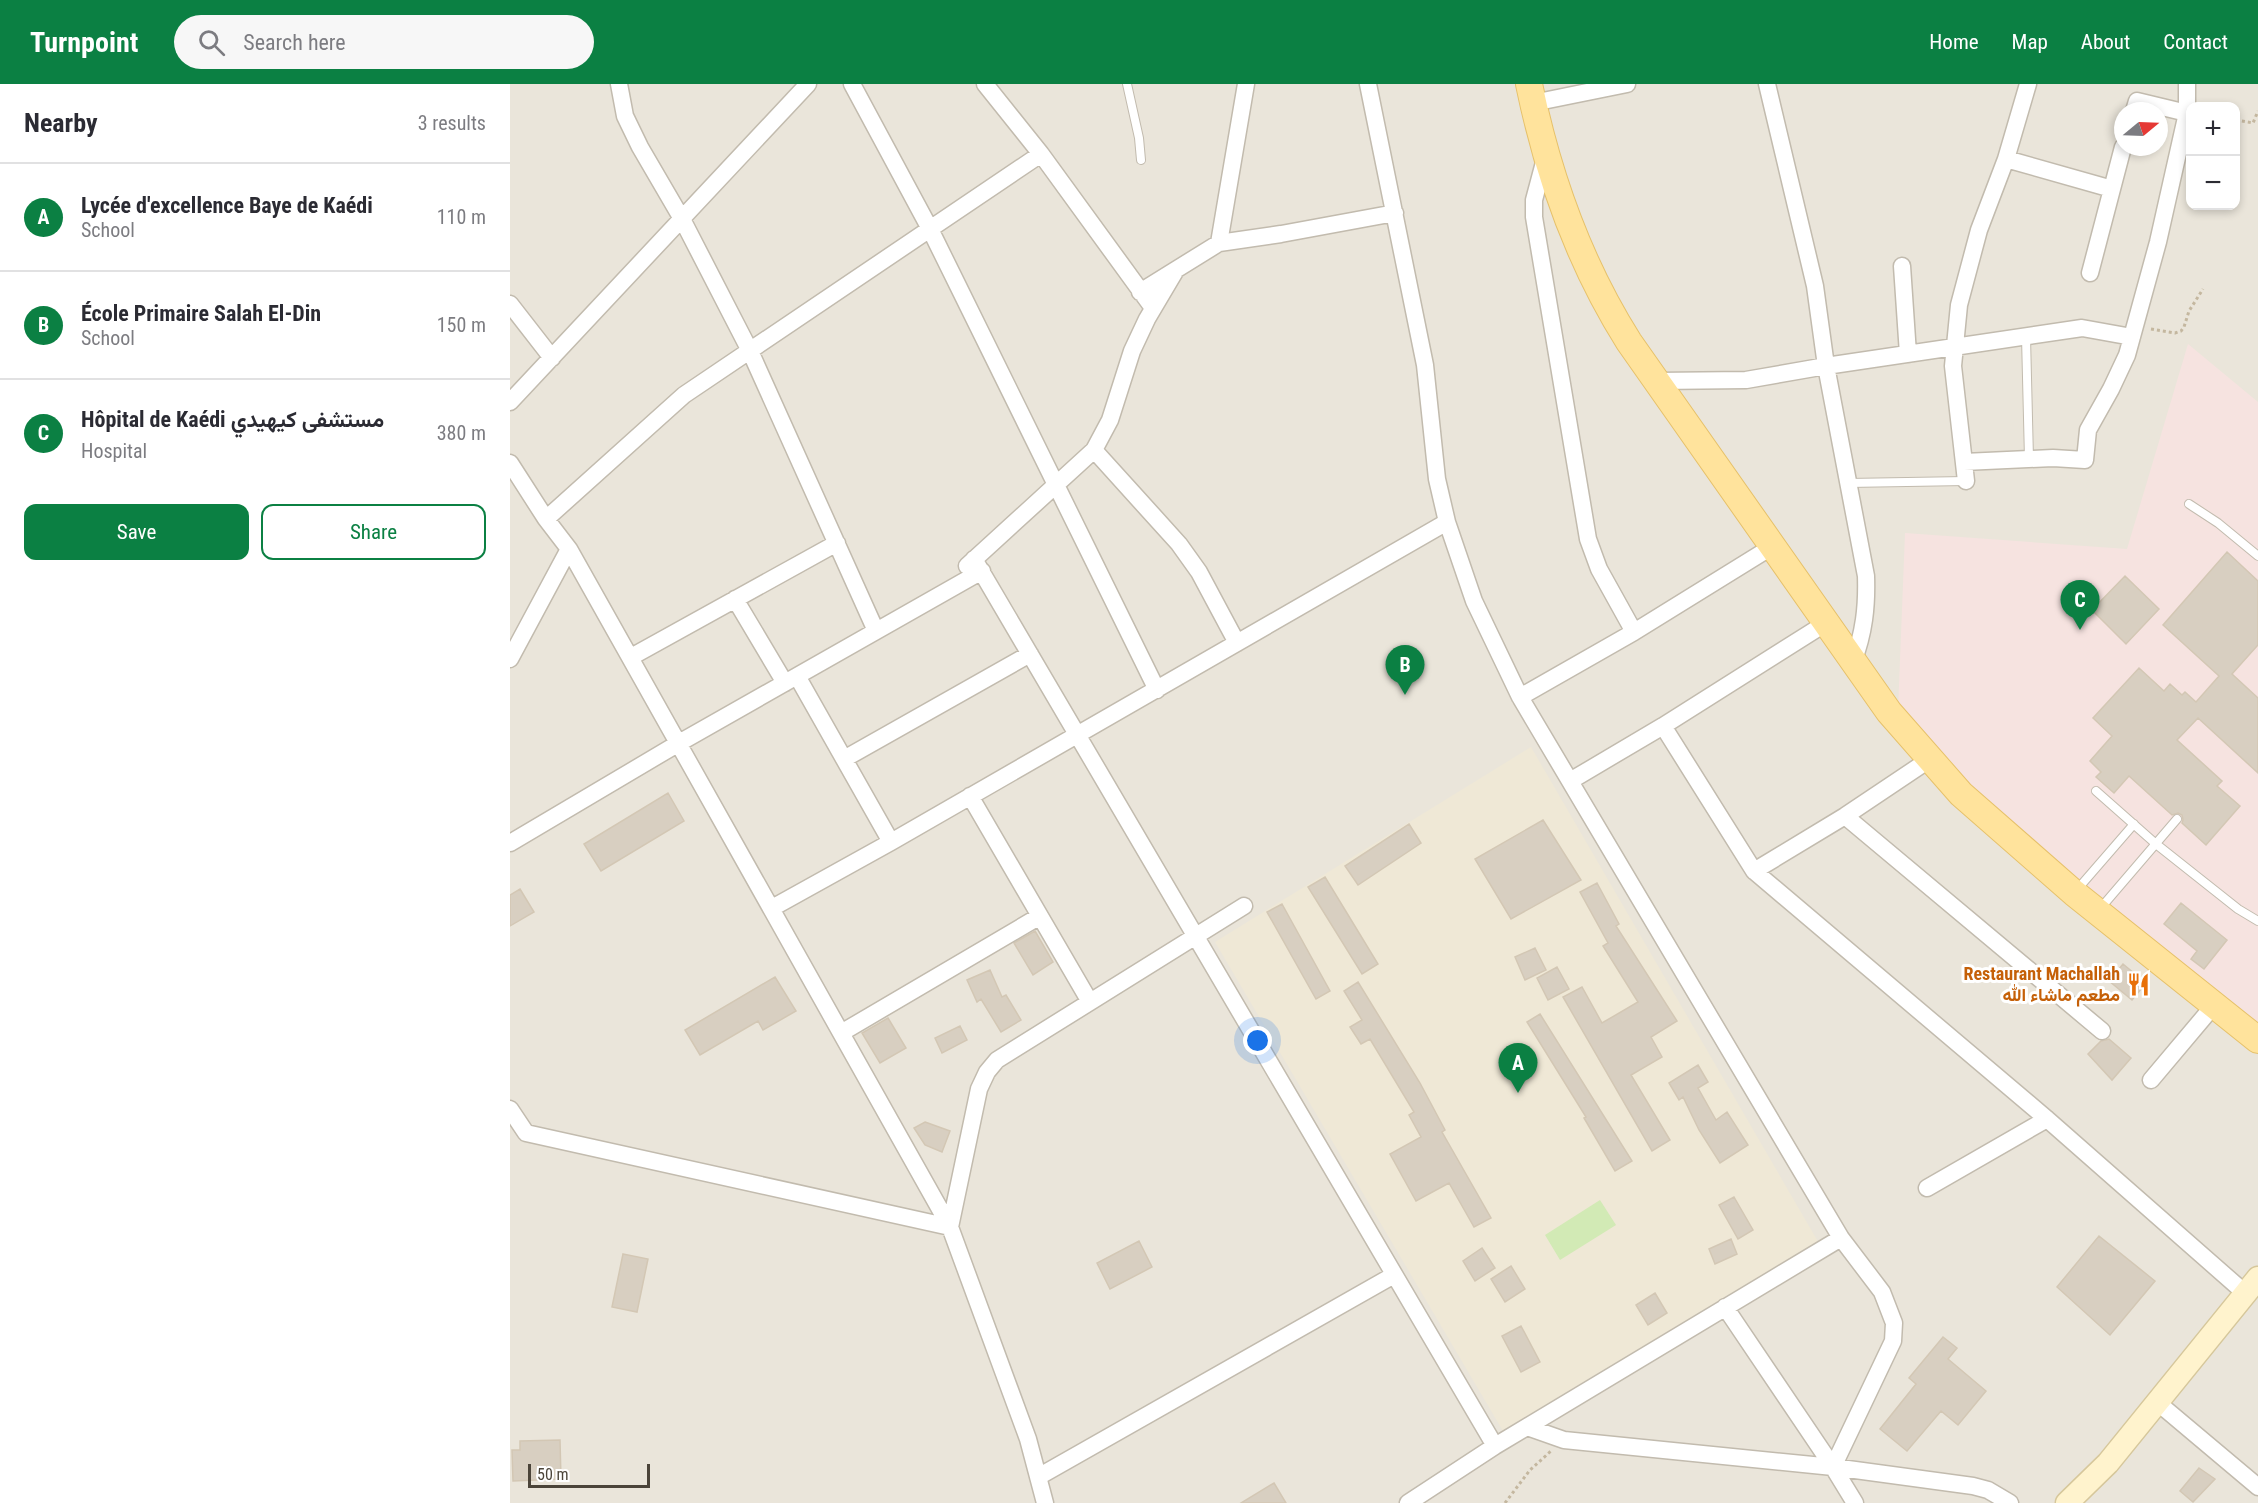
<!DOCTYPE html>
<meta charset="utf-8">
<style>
:root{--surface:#fff;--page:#f7f7f7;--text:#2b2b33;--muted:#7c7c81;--line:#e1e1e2;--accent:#0b8043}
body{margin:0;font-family:"Roboto Condensed",Vazirmatn,sans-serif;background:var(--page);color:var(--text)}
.controls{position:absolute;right:18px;top:18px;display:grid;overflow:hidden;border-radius:12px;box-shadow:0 3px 9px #0003}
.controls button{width:54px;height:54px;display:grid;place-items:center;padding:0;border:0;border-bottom:2px solid var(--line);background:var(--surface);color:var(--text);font:30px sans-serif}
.compass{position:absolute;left:1604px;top:18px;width:54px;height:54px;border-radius:50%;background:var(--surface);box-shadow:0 3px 9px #0003;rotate:71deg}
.scale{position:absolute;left:18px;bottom:15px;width:122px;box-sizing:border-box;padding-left:6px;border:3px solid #4b4439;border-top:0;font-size:16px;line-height:21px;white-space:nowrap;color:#4b4439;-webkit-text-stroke:4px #fff;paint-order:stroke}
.you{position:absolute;left:748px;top:957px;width:21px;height:21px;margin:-15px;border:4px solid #fff;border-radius:50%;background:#1a73e8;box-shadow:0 0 0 9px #1a73e833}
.badge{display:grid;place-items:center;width:39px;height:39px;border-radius:50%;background:var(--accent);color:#fff;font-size:20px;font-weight:700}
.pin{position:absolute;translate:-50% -50px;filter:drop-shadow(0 2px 3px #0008)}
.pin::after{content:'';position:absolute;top:32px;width:21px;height:18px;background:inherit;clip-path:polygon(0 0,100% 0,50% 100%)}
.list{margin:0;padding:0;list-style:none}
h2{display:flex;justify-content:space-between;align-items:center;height:78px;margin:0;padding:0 24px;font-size:26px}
h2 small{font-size:20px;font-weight:400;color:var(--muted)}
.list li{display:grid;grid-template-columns:39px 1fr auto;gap:18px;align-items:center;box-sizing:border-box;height:108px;padding:0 24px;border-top:2px solid var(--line)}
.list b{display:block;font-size:22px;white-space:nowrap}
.list p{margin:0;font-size:20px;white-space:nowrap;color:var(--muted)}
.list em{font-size:20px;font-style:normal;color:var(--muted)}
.actions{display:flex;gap:12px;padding:18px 24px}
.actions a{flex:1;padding:14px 0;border:2px solid var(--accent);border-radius:12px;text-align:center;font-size:21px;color:var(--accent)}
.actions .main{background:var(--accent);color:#fff}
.icon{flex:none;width:33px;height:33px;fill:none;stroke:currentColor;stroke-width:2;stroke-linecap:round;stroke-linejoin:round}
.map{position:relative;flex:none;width:1748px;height:1419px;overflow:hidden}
header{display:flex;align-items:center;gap:36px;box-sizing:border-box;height:84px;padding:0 30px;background:var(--accent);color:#fff}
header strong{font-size:28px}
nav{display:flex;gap:33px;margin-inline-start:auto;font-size:21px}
.search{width:420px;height:54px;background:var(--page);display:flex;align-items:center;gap:15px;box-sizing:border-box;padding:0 21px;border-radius:33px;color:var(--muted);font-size:22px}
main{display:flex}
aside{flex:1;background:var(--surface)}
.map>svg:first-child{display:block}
.residential{fill:#eae5da;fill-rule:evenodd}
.education{fill:#efe8d6}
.medical{fill:#f6e3e0}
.green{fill:#d2eab5}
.building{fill:#d8cfc1;stroke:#d3c7b4;stroke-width:1.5}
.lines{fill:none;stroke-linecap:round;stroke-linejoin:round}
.lane-casing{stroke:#c2bbae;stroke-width:10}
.street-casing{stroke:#c2bbae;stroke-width:19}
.secondary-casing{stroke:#d6c79b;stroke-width:25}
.primary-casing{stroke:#e6c16a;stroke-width:28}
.path{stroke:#c4b79f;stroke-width:3;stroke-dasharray:3 3;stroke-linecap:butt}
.lane{stroke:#fff;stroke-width:8}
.street{stroke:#fff;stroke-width:16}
.secondary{stroke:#fff3cd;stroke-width:22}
.primary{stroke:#ffe39c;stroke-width:26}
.labels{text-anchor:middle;stroke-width:6;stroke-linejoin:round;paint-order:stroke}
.food-label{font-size:18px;font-weight:bold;fill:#c56008;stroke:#fff;text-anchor:end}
</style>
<header>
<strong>Turnpoint</strong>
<div class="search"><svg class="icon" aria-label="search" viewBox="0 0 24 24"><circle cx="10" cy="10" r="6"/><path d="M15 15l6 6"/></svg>Search here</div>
<nav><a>Home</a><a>Map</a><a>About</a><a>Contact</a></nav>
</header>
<main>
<aside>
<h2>Nearby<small>3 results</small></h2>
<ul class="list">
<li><span class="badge">A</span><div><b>Lycée d'excellence Baye de Kaédi</b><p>School</p></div><em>110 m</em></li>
<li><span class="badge">B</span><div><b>École Primaire Salah El-Din</b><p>School</p></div><em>150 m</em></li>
<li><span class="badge">C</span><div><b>Hôpital de Kaédi مستشفى كيهيدي</b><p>Hospital</p></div><em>380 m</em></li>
</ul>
<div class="actions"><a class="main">Save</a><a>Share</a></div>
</aside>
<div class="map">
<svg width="1748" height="1419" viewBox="0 0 1748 1419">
<rect width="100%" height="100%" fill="#f6f3ec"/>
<path class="residential" d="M0,0H1748V1419H0ZM1680,22H1726V122H1680ZM1613,27H1649V63H1613Z"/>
<path class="education" d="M1021,663L1310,1161L993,1347L705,858Z"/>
<path class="medical" d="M1678,260L1748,318V946L1467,712L1388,627L1395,449L1617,465Z"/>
<path class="green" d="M1090,1116L1106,1141L1050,1176L1035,1151Z"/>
<path class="building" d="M1717,468L1748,497V561L1722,590L1748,614V689L1688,634L1667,656L1712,697L1707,702L1730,722L1696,761L1672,739L1673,736L1672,731L1668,729L1662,731L1619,692L1604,709L1586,693L1591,688L1580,677L1602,652L1583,634L1629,584L1654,607L1660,600L1672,611L1675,608L1686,618L1709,592L1653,541Z
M1615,492L1649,525L1616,560L1582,526Z
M158,709L174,737L91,787L74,760Z
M1033,736L1071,796L1001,835L965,775Z
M899,740L911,759L848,801L835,782Z
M815,793L868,880L852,890L798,803Z
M1087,799L1109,840L1106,842L1167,937L1141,953L1152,973L1121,991L1160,1056L1142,1067L1053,913L1072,903L1092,939L1128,918L1093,862L1098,859L1070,808Z
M10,805L24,828L0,842V811Z
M1671,819L1717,856L1694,885L1681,875L1687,867L1654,840Z
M772,820L820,907L806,915L757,828Z
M525,847L543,878L523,891L504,859Z
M1025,864L1036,886L1015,896L1005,873Z
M1613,880L1636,899L1622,916L1599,897Z
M1047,883L1059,905L1038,916L1027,894Z
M480,886L492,913L496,911L511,936L491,948L471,915L467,918L457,896Z
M265,893L286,927L253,946L248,937L190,971L175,946Z
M848,898L910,999L935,1046L932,1048L981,1134L964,1143L939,1099L906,1117L880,1070L911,1053L899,1031L904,1028L860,955L851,960L840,943L852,936L834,907Z
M1030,930L1122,1077L1105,1087L1074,1034L1076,1033L1017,938Z
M378,934L396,964L370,979L352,949Z
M450,942L457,956L432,969L425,954Z
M1599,955L1621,974L1602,996L1578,970L1591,957Z
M1188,981L1198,998L1188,1004L1206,1036L1217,1028L1238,1061L1210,1079L1189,1046L1173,1013L1169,1016L1159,999Z
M415,1038L440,1047L432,1068L415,1061L404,1044Z
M1224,1113L1243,1146L1228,1155L1209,1121Z
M1589,1152L1645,1197L1600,1251L1547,1203Z
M1221,1155L1227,1170L1205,1180L1199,1165Z
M629,1157L642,1183L600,1205L587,1179Z
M972,1164L985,1184L965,1197L953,1177Z
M113,1170L138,1175L127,1228L102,1223Z
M1001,1182L1015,1205L995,1218L981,1195Z
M1145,1209L1157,1229L1138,1241L1126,1221Z
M1011,1242L1030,1278L1011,1288L992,1252Z
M1433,1253L1447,1264L1438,1275L1476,1307L1448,1341L1431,1327L1397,1367L1370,1345L1406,1300L1399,1294Z
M50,1356L51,1395L3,1397L2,1366H10V1357Z
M1689,1384L1705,1395L1683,1418L1670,1407Z
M764,1399L776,1419H731Z"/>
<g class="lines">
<defs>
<path id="lane" d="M617,0L629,54L631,76
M1516,253L1519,375
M1338,399L1456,397
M1679,420L1708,439L1748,472
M1586,707L1646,760L1728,825L1748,837
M1565,808L1624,740
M1589,826L1667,735"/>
<path id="street" d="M109,0L115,32L130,63L172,135L240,267L366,547
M342,0L420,145L647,606
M475,0L531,70L643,224
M858,0L915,281L927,395L937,438L964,517L1010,613L1331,1154L1372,1208L1384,1239L1383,1257L1323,1383
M1257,0L1305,202L1316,282L1356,492C1357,523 1354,549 1343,578
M1023,19L1117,0
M1624,27L1627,17L1677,29
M1036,71L1024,116V133L1078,455L1089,485L1124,548
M1496,75L1602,105
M709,159L736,0
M1392,182L1398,270
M1580,189L1613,63
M630,208L709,159L771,150L885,129
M0,220L42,274
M1147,297L1236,296L1316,282L1572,244L1622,253
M0,318L298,0
M584,366L669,460L689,488L727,559
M1454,378L1543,374L1575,376L1578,346L1601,305L1617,271L1648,158L1677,29V0
M0,379L36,435L59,465L440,1143L518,1355L535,1419
M1456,397L1443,282L1449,221L1469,146L1496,75L1518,0
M36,435L174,311L531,70
M464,475L985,1362
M457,482L584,366L600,336L622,267L637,235L666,186
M225,515L275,599
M121,573L327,459
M0,575L59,465
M287,592L381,758
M1010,613L1124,548L1263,462
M1153,642L1244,787L1537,1035L1735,1209
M334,675L520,570
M1060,697L1153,642L1316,539
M460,712L580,918
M1335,732L1592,947
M0,759L169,659L472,487
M1244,787L1335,732L1420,675
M262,824L381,758L937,438
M331,949L530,832
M1641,996L1705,920
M0,1025L16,1049L440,1143L469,1005L477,988L487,976L734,822
M1417,1104L1537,1035
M1215,1223L1323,1383L1345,1419
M1647,1318L1748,1403
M1017,1343L1054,1356L1323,1383L1463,1402L1478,1406L1500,1419
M528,1393L884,1191
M898,1419L985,1362L1331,1154"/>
<path id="secondary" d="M1557,1419L1598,1379L1748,1194"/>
<path id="primary" d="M1019,0C1038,92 1069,179 1119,258L1379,628L1451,710L1564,809L1748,956"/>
</defs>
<use href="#lane" class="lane-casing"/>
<use href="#street" class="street-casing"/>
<use href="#secondary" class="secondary-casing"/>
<use href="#primary" class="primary-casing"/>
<path class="path" d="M1726,36L1743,39L1748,27
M1641,245L1665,249L1671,247L1674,243L1679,227L1693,205
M995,1419L1020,1386L1041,1367"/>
<use href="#lane" class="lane"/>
<use href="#street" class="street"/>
<use href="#secondary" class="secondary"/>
<use href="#primary" class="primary"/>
</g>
<defs>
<symbol id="restaurant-bare" viewBox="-9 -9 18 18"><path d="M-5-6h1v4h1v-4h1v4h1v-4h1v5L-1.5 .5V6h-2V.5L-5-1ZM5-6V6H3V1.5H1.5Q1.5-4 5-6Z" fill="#e8710a" stroke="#fff" stroke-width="2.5" paint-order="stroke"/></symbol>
</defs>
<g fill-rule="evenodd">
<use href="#restaurant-bare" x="1612" y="884" width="33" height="33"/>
</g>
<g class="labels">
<g class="food-label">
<text x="1610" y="896">Restaurant Machallah<tspan x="1610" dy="21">مطعم ماشاء الله</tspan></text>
</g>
</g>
</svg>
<div class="controls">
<button>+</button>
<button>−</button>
</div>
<svg class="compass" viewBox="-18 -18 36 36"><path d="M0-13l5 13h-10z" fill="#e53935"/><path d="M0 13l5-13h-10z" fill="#7c7c81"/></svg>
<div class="scale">50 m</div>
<div class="you"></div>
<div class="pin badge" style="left:1008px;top:1009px">A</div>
<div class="pin badge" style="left:895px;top:611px">B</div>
<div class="pin badge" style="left:1570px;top:546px">C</div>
</div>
</main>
